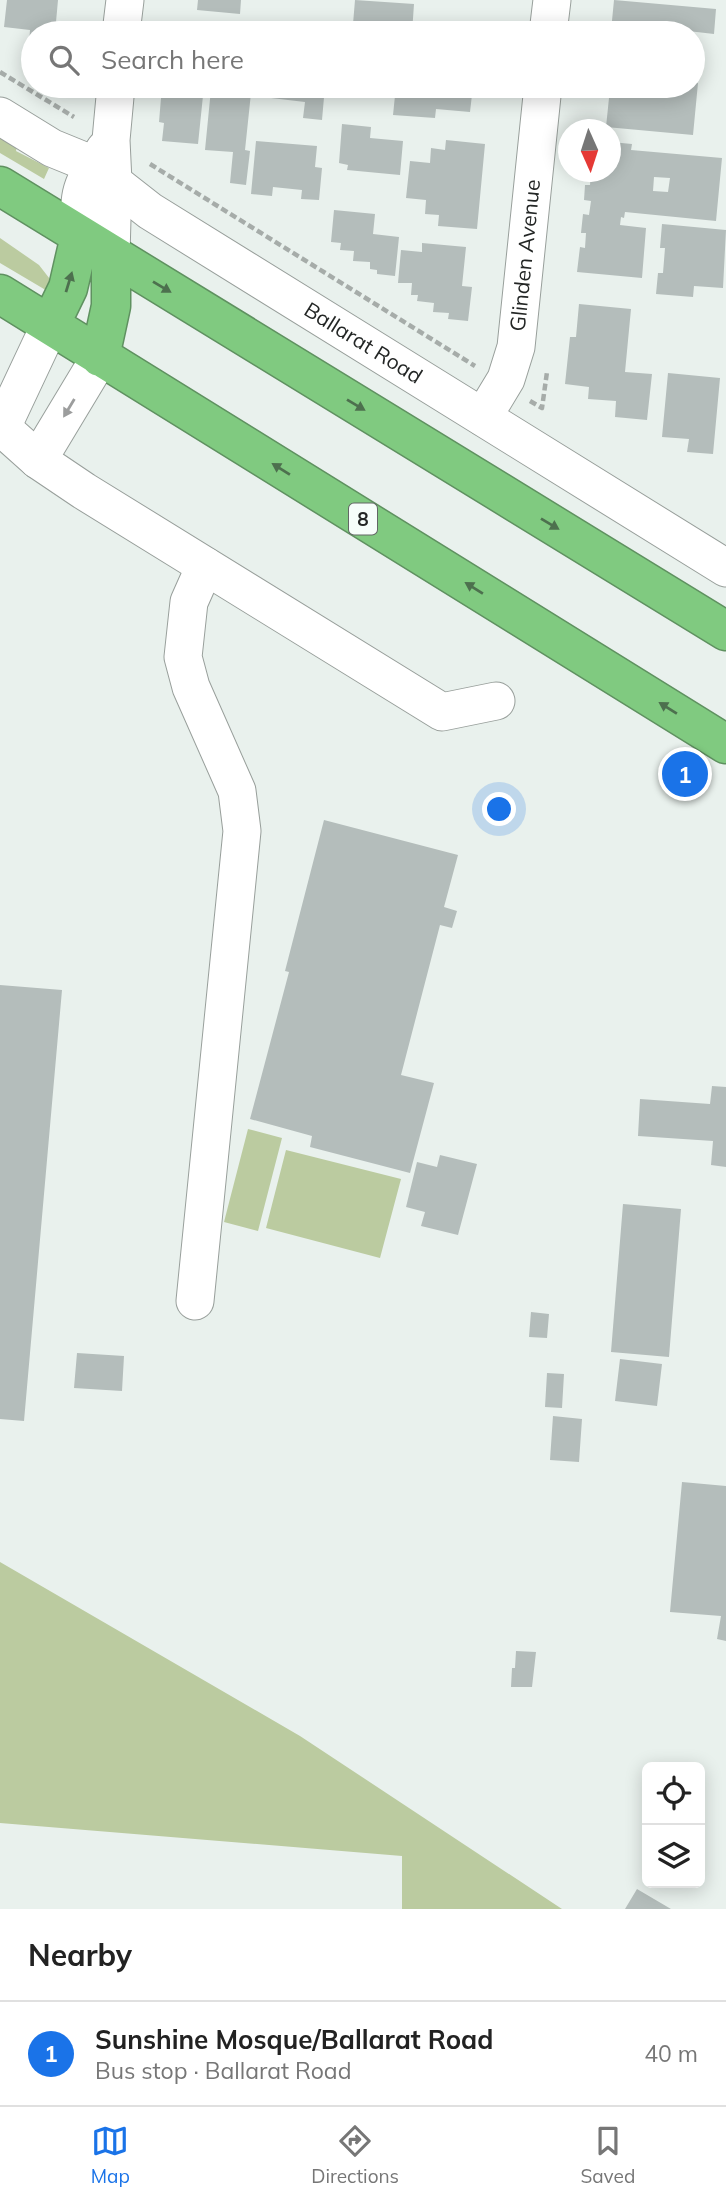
<!DOCTYPE html>
<meta charset="utf-8">
<style>
:root{--surface:#fff;--page:#f2f2f2;--text:#222;--muted:#767676;--line:#e0e0e0;--accent:#1a73e8}
body{margin:0;font-family:Mulish,sans-serif;background:var(--page);color:var(--text)}
.controls{position:absolute;right:21px;bottom:21px;display:grid;overflow:hidden;border-radius:10px;box-shadow:0 4px 18px #0003}
.controls button{width:63px;height:63px;display:grid;place-items:center;padding:0;border:0;border-bottom:2px solid var(--line);background:var(--surface);color:var(--text);font:35px sans-serif}
.compass{position:absolute;left:558px;top:119px;width:63px;height:63px;border-radius:50%;background:var(--surface);box-shadow:0 4px 18px #0003;rotate:177deg}
.you{position:absolute;left:500px;top:810px;width:24px;height:24px;margin:-18px;border:5px solid #fff;border-radius:50%;background:#1a73e8;box-shadow:0 0 0 10px #1a73e833}
.badge{display:grid;place-items:center;width:46px;height:46px;border-radius:50%;background:var(--accent);color:#fff;font-size:23px;font-weight:700}
.pin{position:absolute;translate:-50% -50%;border:4px solid #fff;box-shadow:0 2px 7px #0006}
.list{margin:0;padding:0;list-style:none}
h2{display:flex;justify-content:space-between;align-items:center;height:91px;margin:0;padding:0 28px;font-size:30px}
h2 small{font-size:23px;font-weight:400;color:var(--muted)}
.list li{display:grid;grid-template-columns:46px 1fr auto;gap:21px;align-items:center;box-sizing:border-box;height:105px;padding:0 28px;border-top:2px solid var(--line)}
.list b{display:block;font-size:26px;white-space:nowrap}
.list p{margin:0;font-size:23px;white-space:nowrap;color:var(--muted)}
.list em{font-size:23px;font-style:normal;color:var(--muted)}
.icon{flex:none;width:38px;height:38px;fill:none;stroke:currentColor;stroke-width:2;stroke-linecap:round;stroke-linejoin:round}
.map{position:relative;flex:none;width:726px;height:1909px;overflow:hidden}
.search{position:absolute;background:var(--surface);box-shadow:0 4px 18px #0003;left:21px;right:21px;top:21px;height:77px;display:flex;align-items:center;gap:18px;box-sizing:border-box;padding:0 24px;border-radius:38px;color:var(--muted);font-size:26px}
.sheet{height:196px;background:var(--surface)}
nav{display:flex;justify-content:space-around;align-items:center;box-sizing:border-box;height:98px;border-top:2px solid var(--line);background:var(--surface);font-size:19px;color:var(--muted)}
nav a{display:grid;justify-items:center;gap:4px}
nav .on{color:var(--accent)}
.map>svg:first-child{display:block}
.green{fill:#bbcba0}
.building{fill:#b4bdbb;fill-rule:evenodd}
.lines{fill:none;stroke-linecap:round;stroke-linejoin:round}
.minor-casing{stroke:#989f9b;stroke-width:39}
.highway-casing{stroke:#5f9160;stroke-width:41}
.path{stroke:#a6aca9;stroke-width:4.5;stroke-dasharray:7 3.5;stroke-linecap:butt}
.minor{stroke:#fff;stroke-width:37}
.highway{stroke:#80ca80;stroke-width:38}
.oneway{fill:#4d704e}
.oneway2{fill:#9c9d9d}
.labels{text-anchor:middle;stroke-width:5;stroke-linejoin:round;paint-order:stroke}
.shield{fill:#f6fefa;stroke:#626765;stroke-width:2}
.shield-label{font-size:19px;font-weight:bold;fill:#232625}
.street-label{font-size:21px;fill:#232625;stroke:#f6fefa}
</style>
<div class="map">
<svg width="726" height="1909" viewBox="0 0 726 1909">
<rect width="100%" height="100%" fill="#e9f1ed"/>
<path class="green" d="M0,135L17,146L16,151L49,168L44,179L0,153Z
M0,238L39,265L53,283L49,292L0,263Z
M248,1129L282,1138L258,1231L224,1222Z
M286,1150L401,1179L380,1258L266,1228Z
M0,1562L300,1736L562,1909H402V1856L0,1823Z"/>
<path class="building" d="M7,0H58L55,33H33V43H29L30,30L4,27Z
M198,0H241L240,14L197,10Z
M355,0L414,4L412,33H377V26L353,24Z
M614,0L716,9L714,34L688,31V33H619L611,31Z
M693,83H698L693,135L606,127L609,98H602L603,86H693Z
M162,86H204L198,144L162,141L164,123L159,122Z
M272,86H325L322,120L303,118L305,102L271,98Z
M396,86H473L470,112L436,109L435,118L393,115Z
M211,89L251,93L245,150L250,151L246,185L230,183L233,152L205,150Z
M342,124L371,127L370,138L403,141L400,175L347,170L348,165L339,163Z
M446,140L485,144L477,229L438,226L439,215L425,214L426,200L406,198L410,161L430,163L431,148L445,150Z
M256,141L317,146L315,167L322,168L319,200L301,199L302,190L273,187L272,196L251,194Z
M611,142L632,144L631,150L722,158L716,221L625,212L624,218L621,217L620,225L646,228L642,278L577,272L580,247L585,248L586,233H581L583,214L589,215L591,201L584,200L585,185H590L591,172H611ZM654,177L670,178L668,192L653,191Z
M334,210L375,214L373,234L399,237L395,276L377,274V270L370,269V262L353,261L354,251L340,250L341,243L331,242Z
M662,224L726,230L723,288L694,286L693,297L656,294L658,273H663L665,248H660Z
M422,243L466,247L462,286L472,287L468,321L448,319L449,313L433,312L434,303L417,301L418,295H411L412,283H398L401,250L422,252Z
M579,304L631,309L625,372L652,374L647,420L615,417L616,401L588,399L589,387L565,384L570,337H576Z
M668,373L720,378L713,454L687,452L689,439L662,437Z
M324,820L458,855L444,907L457,911L452,928L440,925L401,1075L434,1083L410,1173L310,1147L312,1136L250,1119L289,972L285,971Z
M0,985L62,990L24,1421L0,1419Z
M712,1086L726,1087V1167L711,1165L713,1141L638,1136L640,1099L710,1104Z
M440,1155L477,1164L458,1235L421,1226L425,1212L406,1207L417,1162L437,1167Z
M623,1204L681,1209L669,1357L611,1352Z
M531,1312L549,1314L547,1338L529,1337Z
M77,1353L124,1356L122,1391L74,1388Z
M620,1359L662,1364L657,1406L615,1401Z
M547,1373L564,1374L562,1408L545,1407Z
M553,1416L582,1419L579,1462L550,1460Z
M682,1482L726,1486V1641L717,1639L721,1616L670,1612Z
M516,1651L536,1652L532,1687H511L512,1668H515Z
M637,1889L671,1909H625Z"/>
<g class="lines">
<defs>
<g id="minor">
<path d="M121,33L125,0"/>
<path d="M548,33L552,0"/>
<path id="s1" d="M0,116L52,148L79,159L113,182L150,211L726,568"/>
<path d="M80,236C78,191 80,187 105,149"/>
<path d="M111,256L113,182L111,140L116,86"/>
<path id="s2" d="M483,417L506,379L516,347L543,86"/>
<path d="M0,426L38,460L84,491L442,712L496,701"/>
<path d="M2,427L50,325"/>
<path d="M38,460L100,357"/>
<path d="M195,1301L242,831L237,791L191,687L183,657L189,602L205,566"/>
</g>
<path id="highway" d="M0,186L726,631
M0,294L726,744
M50,325L68,288L80,236
M100,357L111,306V256"/>
</defs>
<use href="#minor" class="minor-casing"/>
<use href="#highway" class="highway-casing"/>
<path class="path" d="M0,72L74,117
M150,164L475,366
M530,401L542,408L547,372"/>
<use href="#minor" class="minor"/>
<use href="#highway" class="highway"/>
</g>
<defs><path id="oneway-solid" d="M-6-.8H1V-3.2L6.5 0L1 3.2V.8H-6Z" transform="scale(1.75)"/></defs>
<g class="oneway">
<use href="#oneway-solid" transform="translate(69 282) rotate(-73)"/>
<use href="#oneway-solid" transform="translate(162 287) rotate(31)"/>
<use href="#oneway-solid" transform="translate(356 405) rotate(31)"/>
<use href="#oneway-solid" transform="translate(281 469) rotate(-148)"/>
<use href="#oneway-solid" transform="translate(550 524) rotate(31)"/>
<use href="#oneway-solid" transform="translate(474 588) rotate(-148)"/>
<use href="#oneway-solid" transform="translate(668 708) rotate(-148)"/>
</g>
<use class="oneway2" href="#oneway-solid" transform="translate(69 408) rotate(121)"/>
<g class="labels">
<rect class="shield" x="349" y="503.5" width="28" height="31" rx="5"/>
<g class="shield-label">
<text x="363" y="526">8</text>
</g>
<g class="street-label">
<text dy="7" stroke="none"><textPath href="#s2" startOffset="170">Glinden Avenue</textPath></text>
<text dy="7" stroke="none"><textPath href="#s1" startOffset="429">Ballarat Road</textPath></text>
</g>
</g>
</svg>
<div class="controls">
<button><svg class="icon" aria-label="locate" viewBox="0 0 24 24"><circle cx="12" cy="12" r="6"/><path d="M12 2v4M12 18v4M2 12h4M18 12h4"/></svg></button>
<button><svg class="icon" aria-label="layers" viewBox="0 0 24 24"><path d="M12 4l9 5-9 5-9-5zM3 14l9 5 9-5"/></svg></button>
</div>
<svg class="compass" viewBox="-18 -18 36 36"><path d="M0-13l5 13h-10z" fill="#e53935"/><path d="M0 13l5-13h-10z" fill="#767676"/></svg>
<div class="you"></div>
<div class="pin badge" style="left:685px;top:774px">1</div>
<div class="search"><svg class="icon" aria-label="search" viewBox="0 0 24 24"><circle cx="10" cy="10" r="6"/><path d="M15 15l6 6"/></svg>Search here</div>
</div>
<section class="sheet">
<h2>Nearby<small></small></h2>
<ul class="list">
<li><span class="badge">1</span><div><b>Sunshine Mosque/Ballarat Road</b><p>Bus stop · Ballarat Road</p></div><em>40 m</em></li>
</ul>
</section>
<nav>
<a class="on"><svg class="icon" aria-label="map" viewBox="0 0 24 24"><path d="M3 6l6-2 6 2 6-2v14l-6 2-6-2-6 2zM9 4v14M15 6v14"/></svg>Map</a>
<a><svg class="icon" aria-label="directions" viewBox="0 0 24 24"><path d="M12 3l9 9-9 9-9-9zM9 14v-3h6M13 9l2 2-2 2"/></svg>Directions</a>
<a><svg class="icon" aria-label="saved" viewBox="0 0 24 24"><path d="M7 4h10v16l-5-4-5 4z"/></svg>Saved</a>
</nav>
